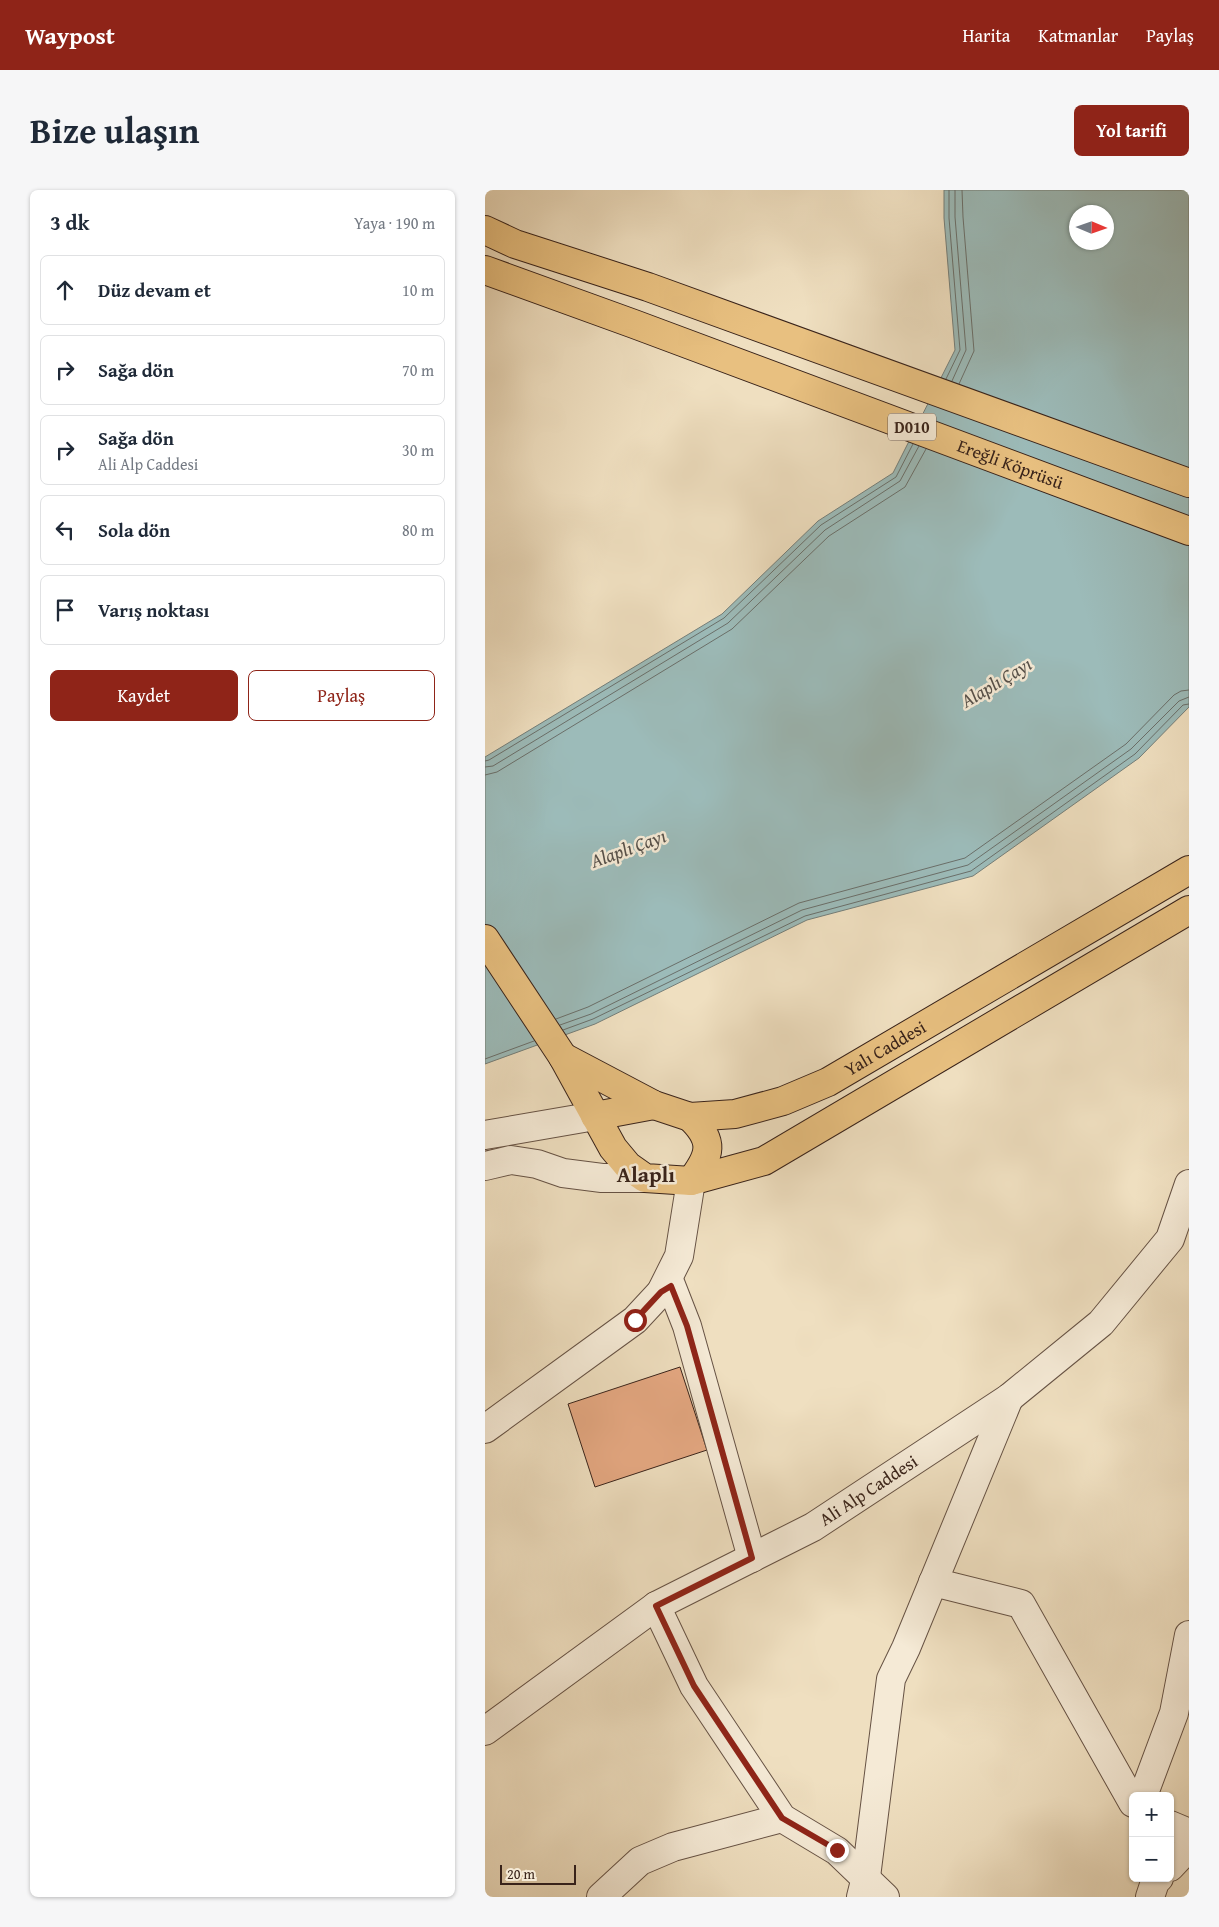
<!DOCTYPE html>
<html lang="tr">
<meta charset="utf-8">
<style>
:root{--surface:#fff;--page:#f6f6f7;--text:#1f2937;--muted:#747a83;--line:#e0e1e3;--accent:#8f2418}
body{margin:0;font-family:"Gentium Book Plus",serif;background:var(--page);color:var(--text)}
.controls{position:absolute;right:15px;bottom:15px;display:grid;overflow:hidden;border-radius:8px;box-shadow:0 1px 4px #0004}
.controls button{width:45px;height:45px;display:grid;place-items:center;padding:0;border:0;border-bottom:1px solid var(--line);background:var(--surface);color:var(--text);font:25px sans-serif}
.compass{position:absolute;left:584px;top:15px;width:45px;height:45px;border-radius:50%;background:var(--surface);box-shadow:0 1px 4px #0004;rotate:92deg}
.scale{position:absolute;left:15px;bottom:12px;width:76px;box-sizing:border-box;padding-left:5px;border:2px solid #39231a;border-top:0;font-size:14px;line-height:18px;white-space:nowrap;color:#39231a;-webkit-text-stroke:4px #f5ead6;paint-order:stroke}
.stop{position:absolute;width:15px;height:15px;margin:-11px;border:4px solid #8f2418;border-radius:50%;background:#fff}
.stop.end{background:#8f2418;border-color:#fff;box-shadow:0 1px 5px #0008}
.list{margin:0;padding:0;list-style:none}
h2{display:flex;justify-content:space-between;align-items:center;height:65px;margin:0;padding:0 20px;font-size:21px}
h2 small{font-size:16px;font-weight:400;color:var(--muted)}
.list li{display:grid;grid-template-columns:32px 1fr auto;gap:15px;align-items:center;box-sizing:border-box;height:70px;margin:0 10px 10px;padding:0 10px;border:1px solid var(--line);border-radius:8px}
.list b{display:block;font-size:19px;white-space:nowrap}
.list p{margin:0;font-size:16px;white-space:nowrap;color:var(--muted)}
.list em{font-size:16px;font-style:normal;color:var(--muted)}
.actions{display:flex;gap:10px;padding:15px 20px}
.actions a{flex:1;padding:11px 0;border:1px solid var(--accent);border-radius:8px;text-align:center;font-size:18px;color:var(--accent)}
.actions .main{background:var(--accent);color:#fff}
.icon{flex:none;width:28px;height:28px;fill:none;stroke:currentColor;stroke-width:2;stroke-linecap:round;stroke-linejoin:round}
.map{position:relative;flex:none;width:704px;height:1707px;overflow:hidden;border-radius:8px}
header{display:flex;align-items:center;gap:30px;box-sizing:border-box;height:70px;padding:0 25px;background:var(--accent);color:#fff}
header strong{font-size:24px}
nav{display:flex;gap:28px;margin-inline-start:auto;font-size:18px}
.intro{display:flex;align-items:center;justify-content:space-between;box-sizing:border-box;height:120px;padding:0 30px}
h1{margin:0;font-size:35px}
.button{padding:12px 22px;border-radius:8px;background:var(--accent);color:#fff;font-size:18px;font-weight:700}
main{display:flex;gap:30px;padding:0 30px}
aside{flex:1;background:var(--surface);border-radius:8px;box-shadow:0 1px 4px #0004}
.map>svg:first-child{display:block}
.water{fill:#9cbbb9;stroke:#747e79;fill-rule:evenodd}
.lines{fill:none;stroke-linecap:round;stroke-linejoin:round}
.shore{stroke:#6a6f6a;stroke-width:1}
.building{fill:#e5a882;stroke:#39231a}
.minor-casing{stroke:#665244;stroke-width:30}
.major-casing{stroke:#39231a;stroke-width:30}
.highway-casing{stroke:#39231a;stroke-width:30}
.minor{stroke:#f5ead6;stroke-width:28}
.major{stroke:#e8c080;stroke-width:28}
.highway{stroke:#e8c080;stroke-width:28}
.route{stroke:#8f2418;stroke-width:6}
.labels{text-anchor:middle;stroke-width:5;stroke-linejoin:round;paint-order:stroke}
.shield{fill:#f5ead6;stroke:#715f52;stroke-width:1}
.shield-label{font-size:16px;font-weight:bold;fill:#39231a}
.street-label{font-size:18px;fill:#39231a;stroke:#f5ead6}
.water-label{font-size:19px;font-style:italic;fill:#57514a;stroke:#f5ead6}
.district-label{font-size:22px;font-weight:bold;fill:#39231a;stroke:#f5ead6}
</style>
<header>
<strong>Waypost</strong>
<nav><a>Harita</a><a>Katmanlar</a><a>Paylaş</a></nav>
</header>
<div class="intro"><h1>Bize ulaşın</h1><a class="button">Yol tarifi</a></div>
<main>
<aside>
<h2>3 dk<small>Yaya · 190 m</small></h2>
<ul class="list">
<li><svg class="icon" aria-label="ahead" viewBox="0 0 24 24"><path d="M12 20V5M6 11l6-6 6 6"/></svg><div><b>Düz devam et</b></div><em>10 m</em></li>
<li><svg class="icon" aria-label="right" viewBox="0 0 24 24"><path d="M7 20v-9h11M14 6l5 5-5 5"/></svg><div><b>Sağa dön</b></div><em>70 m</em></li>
<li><svg class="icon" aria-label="right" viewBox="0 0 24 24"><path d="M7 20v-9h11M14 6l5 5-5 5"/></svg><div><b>Sağa dön</b><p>Ali Alp Caddesi</p></div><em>30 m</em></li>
<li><svg class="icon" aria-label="left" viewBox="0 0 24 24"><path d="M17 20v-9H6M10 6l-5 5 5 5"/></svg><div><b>Sola dön</b></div><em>80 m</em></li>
<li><svg class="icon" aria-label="arrive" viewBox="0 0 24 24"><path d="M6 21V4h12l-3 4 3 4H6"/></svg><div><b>Varış noktası</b></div></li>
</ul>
<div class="actions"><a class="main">Kaydet</a><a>Paylaş</a></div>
</aside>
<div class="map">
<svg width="704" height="1707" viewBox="0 0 704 1707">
<rect width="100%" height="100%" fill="#efdfc0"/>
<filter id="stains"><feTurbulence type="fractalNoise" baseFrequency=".004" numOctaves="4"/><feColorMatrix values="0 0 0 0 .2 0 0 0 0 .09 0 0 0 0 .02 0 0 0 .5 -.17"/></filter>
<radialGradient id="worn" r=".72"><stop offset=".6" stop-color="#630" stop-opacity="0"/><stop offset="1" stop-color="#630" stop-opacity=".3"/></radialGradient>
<path class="water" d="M459,0H704V517L654,568L488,686L322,730L110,834L0,874V567L237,424L333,331L408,283L470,160L459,28ZM592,22H622V52H592Z"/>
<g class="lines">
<path class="shore" d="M461,189L475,160L464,28V0
M467,191L481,160L470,27V0
M474,194L489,161L478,27L477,0
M0,571L4,570L239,428L336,335L411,287L428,254
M0,577L8,576L243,433L340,340L415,291L434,256
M0,585L12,582L247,439L344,346L420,297L441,259
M71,829L103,817L314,713L480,668L641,554L689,505L696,501L704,500
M75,835L106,824L317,720L483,675L646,559L694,511L704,507
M78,840L108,829L320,726L486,681L650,564L698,515L704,514
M0,869L49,851"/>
</g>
<path class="building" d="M195,1177L222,1260L110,1297L83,1214Z"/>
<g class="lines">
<defs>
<g id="minor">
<path d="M0,945L110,926"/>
<path d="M0,976L26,970L52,974L78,983L117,988H160"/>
<path d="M176,1102L186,1095L202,1136L267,1368"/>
<path d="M0,1239L150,1130L176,1102L194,1066L206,991"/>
<path d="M448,1392L536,1414L648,1613"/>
<path d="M171,1416L209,1496L297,1628L352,1661L400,1707"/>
<path id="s1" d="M0,1541L171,1416L328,1337L524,1208L616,1133L685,1049L704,994"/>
<path d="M658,1606L689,1523L704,1445"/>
<path d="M685,1635L704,1643"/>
<path d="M685,1677L704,1657"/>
<path d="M116,1707L155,1671L188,1657L297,1628"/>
<path d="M376,1707L381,1687L406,1489L421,1458L524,1208"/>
<path d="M665,1707L670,1692L674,1688"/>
</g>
<g id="major">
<path d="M0,749L78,867L128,958L143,976L160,988L206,991L279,971L704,720"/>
<path id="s2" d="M78,867L169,915L205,927L250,924L298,911L343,892L704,680"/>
<path d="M110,926L169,915"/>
<path d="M205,927C230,951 226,965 206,991"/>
</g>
<g id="highway">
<path d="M0,40L30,54L163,97L704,293"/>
<path id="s3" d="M0,80L149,134L704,341"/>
</g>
</defs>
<use href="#minor" class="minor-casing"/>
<use href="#major" class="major-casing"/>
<use href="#highway" class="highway-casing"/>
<use href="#minor" class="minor"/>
<use href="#major" class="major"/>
<use href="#highway" class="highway"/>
</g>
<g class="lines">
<path class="route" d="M150,1130L176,1102L186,1096L202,1136L267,1368L171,1416L209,1496L297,1628L352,1660"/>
</g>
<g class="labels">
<rect class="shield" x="403" y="223.5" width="48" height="27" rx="4"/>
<g class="shield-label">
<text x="427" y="243">D010</text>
</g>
<g class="street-label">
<text dy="6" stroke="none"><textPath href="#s3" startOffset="560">Ereğli Köprüsü</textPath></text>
<text dy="6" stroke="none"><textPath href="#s2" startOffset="351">Yalı Caddesi</textPath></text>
<text dy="6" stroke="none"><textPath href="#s1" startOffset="454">Ali Alp Caddesi</textPath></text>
</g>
<g class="water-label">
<text transform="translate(511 492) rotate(-31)" y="7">Alaplı Çayı</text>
<text transform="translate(143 658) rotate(-20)" y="7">Alaplı Çayı</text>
</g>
<g class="district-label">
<text x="161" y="992">Alaplı</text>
</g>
</g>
<rect width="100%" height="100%" filter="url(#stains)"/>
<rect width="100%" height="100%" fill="url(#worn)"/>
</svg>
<div class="controls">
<button>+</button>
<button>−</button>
</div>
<svg class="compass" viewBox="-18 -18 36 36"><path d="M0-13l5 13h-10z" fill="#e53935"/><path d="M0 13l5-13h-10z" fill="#747a83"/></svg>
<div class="scale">20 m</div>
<div class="stop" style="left:150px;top:1130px"></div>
<div class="stop end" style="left:352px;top:1660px"></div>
</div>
</main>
